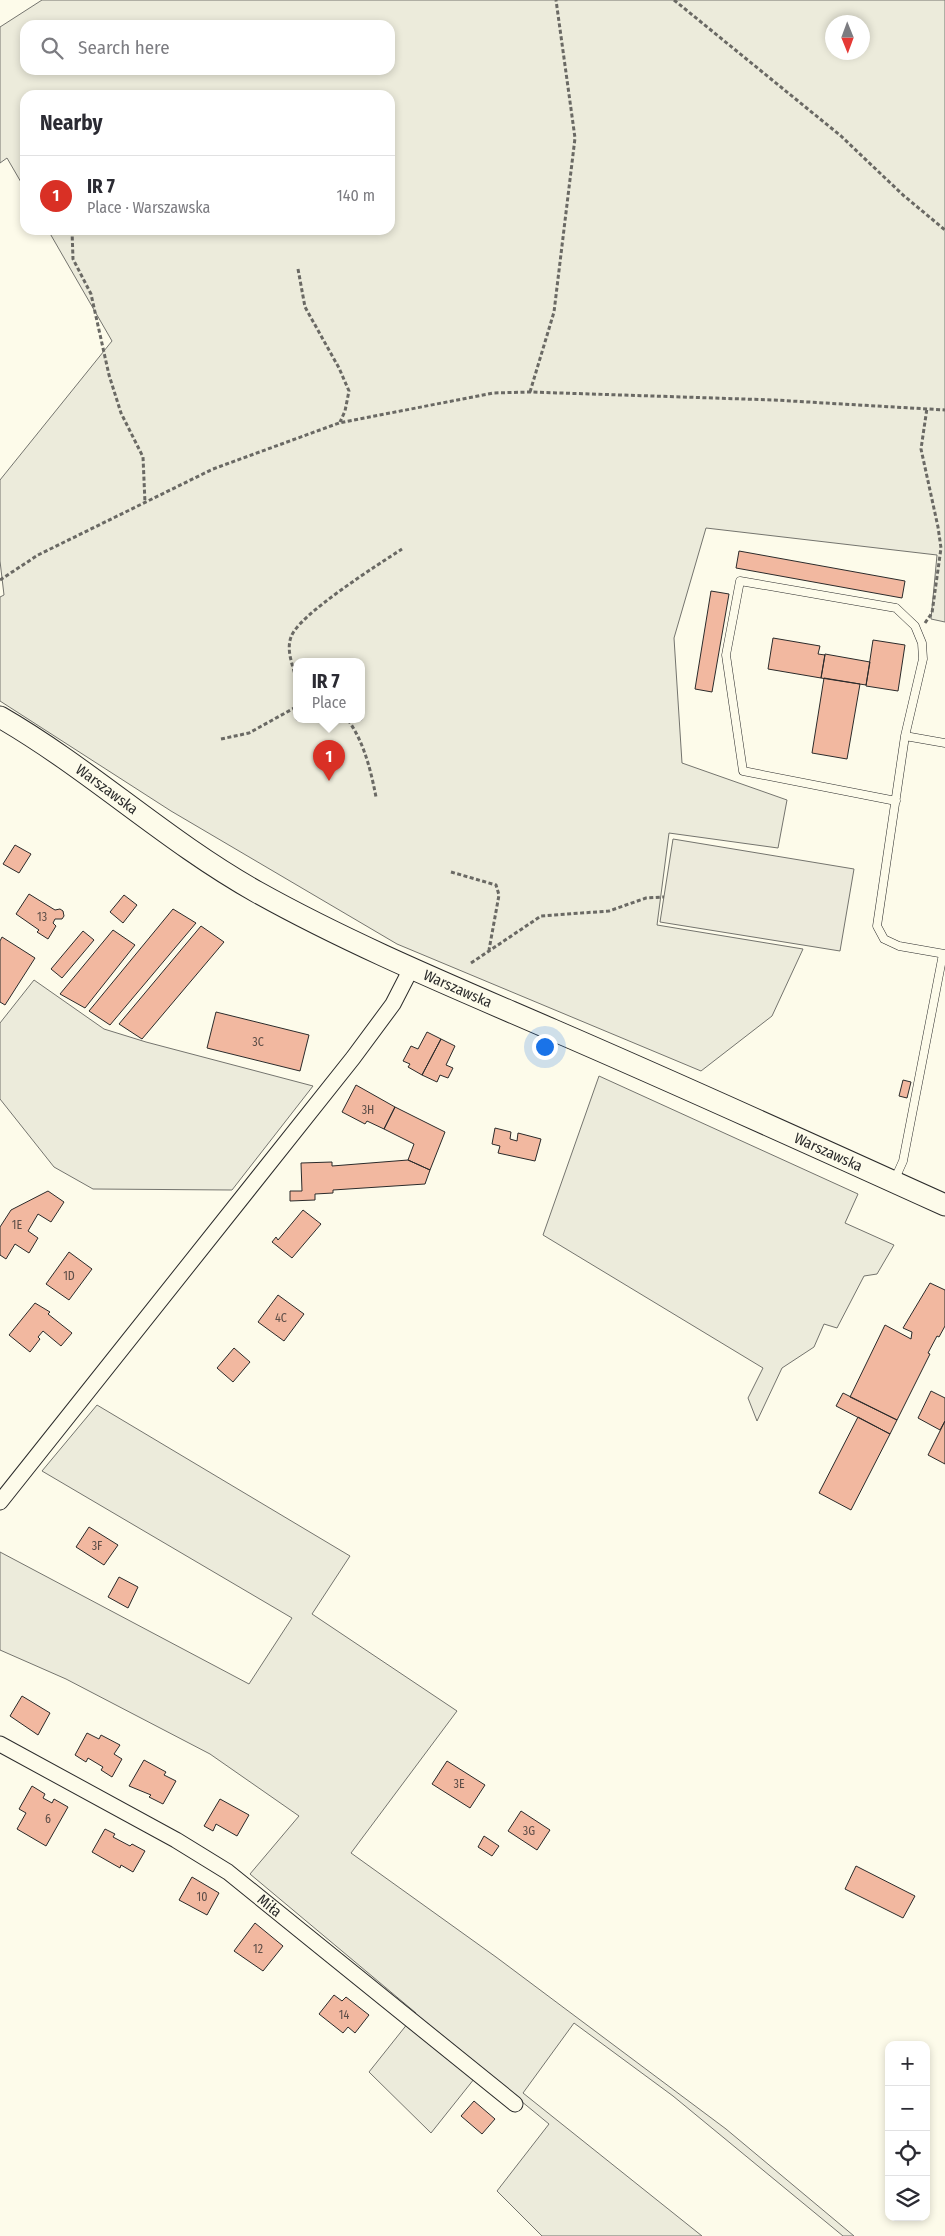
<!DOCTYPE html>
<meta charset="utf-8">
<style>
:root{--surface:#fff;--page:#f2f2f3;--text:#2b2b33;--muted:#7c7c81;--line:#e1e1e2;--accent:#d93025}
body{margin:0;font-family:"Fira Sans Condensed",sans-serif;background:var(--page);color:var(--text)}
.controls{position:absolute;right:15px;bottom:15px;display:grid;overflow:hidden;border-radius:10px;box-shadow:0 2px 8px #0003}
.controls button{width:45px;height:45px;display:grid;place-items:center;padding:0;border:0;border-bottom:1px solid var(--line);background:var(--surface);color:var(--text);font:25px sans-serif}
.compass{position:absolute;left:825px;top:15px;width:45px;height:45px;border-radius:50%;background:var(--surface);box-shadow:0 2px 8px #0003;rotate:179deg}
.you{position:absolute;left:544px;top:1046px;width:18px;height:18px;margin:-12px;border:4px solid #fff;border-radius:50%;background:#1a73e8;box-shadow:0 0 0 8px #1a73e833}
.badge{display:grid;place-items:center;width:32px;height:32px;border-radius:50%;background:var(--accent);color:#fff;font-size:16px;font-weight:700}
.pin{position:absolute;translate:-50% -41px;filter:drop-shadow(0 1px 2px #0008)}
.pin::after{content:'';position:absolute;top:26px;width:18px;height:15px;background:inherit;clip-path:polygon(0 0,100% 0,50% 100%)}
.popup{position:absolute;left:293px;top:658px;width:72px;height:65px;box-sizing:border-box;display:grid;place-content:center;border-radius:10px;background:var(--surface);filter:drop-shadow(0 1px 4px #0005);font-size:16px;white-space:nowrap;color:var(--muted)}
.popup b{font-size:19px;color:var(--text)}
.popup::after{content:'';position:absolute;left:50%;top:100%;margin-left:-10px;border:10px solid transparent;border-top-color:var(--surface)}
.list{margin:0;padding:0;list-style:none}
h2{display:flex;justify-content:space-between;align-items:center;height:65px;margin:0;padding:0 20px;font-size:21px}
h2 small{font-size:16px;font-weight:400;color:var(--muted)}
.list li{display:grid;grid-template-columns:32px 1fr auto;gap:15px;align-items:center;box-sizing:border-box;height:80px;padding:0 20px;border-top:1px solid var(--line)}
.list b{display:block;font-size:19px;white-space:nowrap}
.list p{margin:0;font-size:16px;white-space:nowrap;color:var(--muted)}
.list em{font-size:16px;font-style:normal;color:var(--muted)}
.icon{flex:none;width:28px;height:28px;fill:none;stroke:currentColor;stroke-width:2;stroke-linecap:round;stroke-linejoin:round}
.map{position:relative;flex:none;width:945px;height:2236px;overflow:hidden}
.search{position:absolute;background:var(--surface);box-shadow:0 2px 8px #0003;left:20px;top:20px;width:375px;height:55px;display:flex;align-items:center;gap:12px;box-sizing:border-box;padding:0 18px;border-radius:15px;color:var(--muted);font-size:19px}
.panel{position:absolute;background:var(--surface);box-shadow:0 2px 8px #0003;left:20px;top:90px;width:375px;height:145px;border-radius:15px}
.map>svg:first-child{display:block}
.green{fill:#ecebdb;stroke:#74746e;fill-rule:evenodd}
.parking{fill:#eceadb;stroke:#74746e}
.building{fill:#f2b8a0;stroke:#2b2b2b}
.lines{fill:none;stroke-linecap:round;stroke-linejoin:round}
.service-casing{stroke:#2b2b2b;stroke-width:9}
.minor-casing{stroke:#2b2b2b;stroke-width:17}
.secondary-casing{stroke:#2b2b2b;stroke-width:23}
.path{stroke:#6a6964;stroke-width:3;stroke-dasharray:4 2.5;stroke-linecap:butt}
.service{stroke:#fdfbea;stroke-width:8}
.minor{stroke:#fdfbea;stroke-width:15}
.secondary{stroke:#fdfbea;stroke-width:21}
.labels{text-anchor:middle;stroke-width:4;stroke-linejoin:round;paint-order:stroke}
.number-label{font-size:12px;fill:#5d4e48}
.street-label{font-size:15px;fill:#2b2b2b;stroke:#fdfbea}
</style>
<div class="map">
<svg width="945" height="2236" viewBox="0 0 945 2236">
<rect width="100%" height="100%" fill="#fdfbea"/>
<path class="green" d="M42,0H945V622L931,619L937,555L706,528L674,638L682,763L787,800L778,848L669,833L657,925L803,949L772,1016L701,1071L397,944L171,811L0,701V597L4,595L0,561V480L112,341L48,230H390V95H25V189L7,158L0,163V27ZM862,22V52H832V22ZM25,25H390V70H25ZM362,662V720H296V662Z
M34,980L104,1029L146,1042L313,1086L232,1190L93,1189L54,1167L0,1099V1023Z
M599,1076L858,1194L845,1223L894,1245L877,1274L864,1276L837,1328L824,1324L814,1347L782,1368L757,1421L748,1398L763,1368L543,1235Z
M97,1405L350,1556L312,1614L457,1711L351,1853L496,1957L726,2129L854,2236H843L673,2096L574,2023L523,2093L702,2236H542L497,2191L549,2124L482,2069L431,2133L369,2072L416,2013L250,1874L299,1816L210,1754L66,1679L0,1650V1552L249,1684L292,1618L42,1471Z"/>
<path class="parking" d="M673,839L854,869L840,951L660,922Z"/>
<path class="building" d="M739,551L905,581L902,598L736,568Z
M711,591L729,594L712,692L695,689Z
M773,638L820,646L818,654L825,655L821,678L768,669Z
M873,640L905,645L898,691L866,686Z
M825,654L870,662L866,685L821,678Z
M824,678L860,684L847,759L812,753Z
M15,845L31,854L19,873L3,864Z
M29,894L55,910L60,909L63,911L64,916L62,919H55L53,923L56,926L48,939L37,932L39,930L16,914Z
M124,895L137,905L123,923L110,912Z
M173,909L196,923L110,1025L89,1011Z
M201,926L224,942L142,1039L119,1024Z
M113,930L135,945L85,1008L60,994Z
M83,931L94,940L62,978L51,969Z
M2,937L35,958L5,1005L0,1002V941Z
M216,1012L309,1035L300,1071L207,1048Z
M427,1032L441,1039L422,1075L408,1067L410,1064L403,1061L411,1046L418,1049Z
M441,1039L455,1046L446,1065L453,1068L448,1078L440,1075L437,1082L422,1075Z
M903,1080L911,1082L907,1098L899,1096Z
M356,1085L395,1107L384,1129L367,1121L365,1124L342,1112Z
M395,1107L445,1132L430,1170L408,1160L414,1144L384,1129Z
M495,1128L511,1132L510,1139L517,1141L518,1133L541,1139L535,1161L498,1153L500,1146L492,1144Z
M408,1160L430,1170L425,1184L333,1190V1193L315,1194V1200L290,1201V1191H302L301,1163L332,1162V1166Z
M48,1191L64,1202L51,1222L38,1214L28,1231L38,1238L29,1253L15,1244L6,1259L0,1255V1227L11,1210Z
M303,1210L321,1224L292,1258L272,1242L276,1237L278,1240Z
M69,1252L92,1269L69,1300L46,1284Z
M930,1283L945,1290V1326L939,1337L937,1336L928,1353L930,1354L897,1420L850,1397L885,1325L911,1339L912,1332L903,1328Z
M278,1295L304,1314L284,1341L258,1322Z
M35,1303L50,1312L48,1314L72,1333L61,1346L43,1331L38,1337L40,1339L30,1352L9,1335Z
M234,1348L250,1362L233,1382L217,1368Z
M931,1391L945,1398V1421L940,1430L918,1418Z
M843,1393L897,1420L890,1434L836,1406Z
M858,1417L890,1434L851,1510L819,1493Z
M945,1421V1464L928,1455Z
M89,1527L118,1545L104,1565L76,1547Z
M119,1577L138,1587L128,1608L108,1597Z
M22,1696L50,1713L38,1735L10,1716Z
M87,1733L99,1739L101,1735L120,1745L114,1754L122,1759L112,1777L101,1770L103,1767L88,1758L86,1762L75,1755Z
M144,1760L166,1772L164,1775L176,1781L163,1804L149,1797L151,1795L129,1786Z
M447,1761L485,1785L470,1808L432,1784Z
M32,1786L45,1794L43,1798L52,1803L54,1799L68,1807L46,1846L17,1829L26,1813L19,1809Z
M220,1799L249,1815L237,1836L216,1824L213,1831L204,1826Z
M521,1811L550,1830L537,1850L508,1831Z
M105,1829L115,1834L113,1837L130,1846L132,1844L145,1851L133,1872L121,1865L120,1868L92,1852Z
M484,1836L499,1846L492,1856L478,1847Z
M856,1866L915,1896L903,1918L845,1889Z
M192,1877L219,1893L207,1915L179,1900Z
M255,1923L283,1946L263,1971L234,1951Z
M334,1995L342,2001L346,1997L369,2015L355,2033L348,2027L343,2033L319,2014Z
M474,2101L495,2119L482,2134L461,2116Z"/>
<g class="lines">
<defs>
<path id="service" d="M945,743L905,736L877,926L884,939L899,946L945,954
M896,801L743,771L726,655L740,581L896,608L915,626L922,643L923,659L905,736
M894,1181L903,1161L943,954"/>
<g id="minor">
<path d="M0,1502L353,1058L393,1004L412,967"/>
<path id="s1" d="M0,1744L176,1840L228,1872L515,2104"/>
</g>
<g id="secondary">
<path id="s2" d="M0,717C90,769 166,841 257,892C352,945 454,987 553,1030C685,1087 815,1146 945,1205"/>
</g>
</defs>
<use href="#service" class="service-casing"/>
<use href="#minor" class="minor-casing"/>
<use href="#secondary" class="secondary-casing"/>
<path class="path" d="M674,0L841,136L903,195L945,230
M72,230L73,259L91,294L109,375L121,413L143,457L145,503
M298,269L305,307L339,368L349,391L345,411L340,422
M530,392L554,312L575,138L556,0
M0,580L38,555L213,469L339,423L493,393L530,392L774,400L945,410
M925,623L932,613L941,548L938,527L921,449L927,408
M296,679C293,665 286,651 291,637C298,615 379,564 402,549
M348,720C364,742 371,771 376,797
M221,739L249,733L296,707
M451,872L496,885L499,895L489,950
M471,963L541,916L609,911L646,898L664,897"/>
<use href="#service" class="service"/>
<use href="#minor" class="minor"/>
<use href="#secondary" class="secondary"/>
</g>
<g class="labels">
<g class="number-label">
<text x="42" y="921">13</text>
<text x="258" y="1046">3C</text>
<text x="368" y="1114">3H</text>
<text x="17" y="1229">1E</text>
<text x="69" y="1280">1D</text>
<text x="281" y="1322">4C</text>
<text x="97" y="1550">3F</text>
<text x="459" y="1788">3E</text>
<text x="48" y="1823">6</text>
<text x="529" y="1835">3G</text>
<text x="202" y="1901">10</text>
<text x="258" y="1953">12</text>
<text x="344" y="2019">14</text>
</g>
<g class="street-label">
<text dy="5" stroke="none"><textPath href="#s2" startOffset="129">Warszawska</textPath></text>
<text dy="5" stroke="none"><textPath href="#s2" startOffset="534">Warszawska</textPath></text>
<text dy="5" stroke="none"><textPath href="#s2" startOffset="939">Warszawska</textPath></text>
<text dy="5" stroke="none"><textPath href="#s1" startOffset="315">Miła</textPath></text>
</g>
</g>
</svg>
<div class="controls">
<button>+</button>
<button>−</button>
<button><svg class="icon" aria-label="locate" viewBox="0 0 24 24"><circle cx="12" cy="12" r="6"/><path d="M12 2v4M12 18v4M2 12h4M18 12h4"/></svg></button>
<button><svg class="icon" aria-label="layers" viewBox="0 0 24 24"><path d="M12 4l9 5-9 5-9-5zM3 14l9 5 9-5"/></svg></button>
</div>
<svg class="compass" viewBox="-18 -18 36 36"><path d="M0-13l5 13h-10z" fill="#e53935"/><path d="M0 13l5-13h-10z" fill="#7c7c81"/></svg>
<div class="you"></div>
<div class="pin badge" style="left:329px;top:781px">1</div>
<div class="popup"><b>IR 7</b>Place</div>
<div class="search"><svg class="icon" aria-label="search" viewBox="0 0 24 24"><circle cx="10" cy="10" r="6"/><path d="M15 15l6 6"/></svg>Search here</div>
<section class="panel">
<h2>Nearby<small></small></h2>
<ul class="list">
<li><span class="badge">1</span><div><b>IR 7</b><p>Place · Warszawska</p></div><em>140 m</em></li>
</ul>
</section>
</div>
